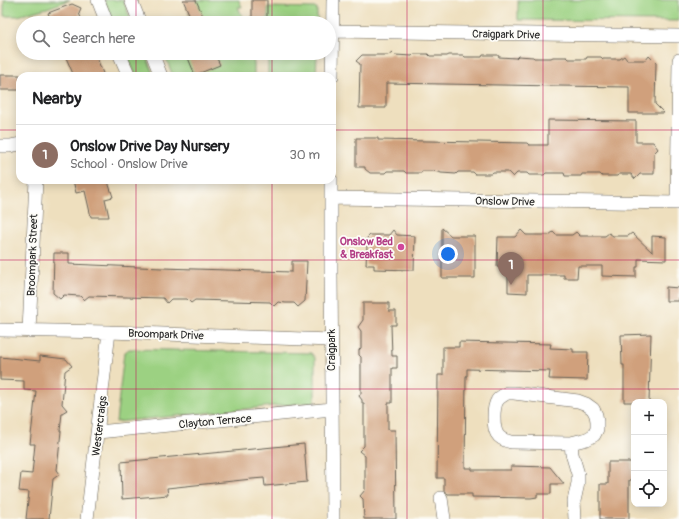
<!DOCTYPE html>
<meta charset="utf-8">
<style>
:root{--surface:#fff;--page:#f2f2f2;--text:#202124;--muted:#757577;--line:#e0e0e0;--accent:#ea580c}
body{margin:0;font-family:Pangolin,sans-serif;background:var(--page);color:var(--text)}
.controls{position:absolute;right:12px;bottom:12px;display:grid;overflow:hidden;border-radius:8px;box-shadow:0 2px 10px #0003}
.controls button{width:36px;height:36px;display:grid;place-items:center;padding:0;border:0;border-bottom:1px solid var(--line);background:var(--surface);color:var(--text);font:20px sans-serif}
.you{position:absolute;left:448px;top:254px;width:14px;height:14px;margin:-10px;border:3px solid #fff;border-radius:50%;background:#1a73e8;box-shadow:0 0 0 6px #1a73e833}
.badge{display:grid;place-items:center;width:26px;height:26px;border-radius:50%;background:var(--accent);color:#fff;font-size:13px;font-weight:700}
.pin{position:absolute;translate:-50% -33px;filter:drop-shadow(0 1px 2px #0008)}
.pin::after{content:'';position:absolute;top:21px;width:14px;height:12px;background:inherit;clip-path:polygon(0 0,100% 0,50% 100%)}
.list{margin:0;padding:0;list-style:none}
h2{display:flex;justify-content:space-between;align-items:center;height:52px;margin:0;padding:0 16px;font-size:17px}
h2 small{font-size:13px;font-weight:400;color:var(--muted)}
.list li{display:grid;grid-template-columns:26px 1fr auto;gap:12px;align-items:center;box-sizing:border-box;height:60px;padding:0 16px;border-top:1px solid var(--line)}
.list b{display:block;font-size:15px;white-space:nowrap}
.list p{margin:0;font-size:13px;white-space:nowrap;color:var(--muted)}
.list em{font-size:13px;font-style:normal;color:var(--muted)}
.icon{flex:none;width:22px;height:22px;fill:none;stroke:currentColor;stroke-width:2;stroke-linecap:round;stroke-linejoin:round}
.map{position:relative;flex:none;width:679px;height:519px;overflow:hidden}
.search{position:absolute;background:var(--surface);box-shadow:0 2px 10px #0003;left:16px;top:16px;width:320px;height:44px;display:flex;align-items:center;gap:10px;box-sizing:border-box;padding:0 14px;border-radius:22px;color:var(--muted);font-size:15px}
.panel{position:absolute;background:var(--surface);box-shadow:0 2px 10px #0003;left:16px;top:72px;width:320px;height:112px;border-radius:12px}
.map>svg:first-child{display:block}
.green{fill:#9cd182;stroke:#5c764f}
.building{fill:#d0a07c}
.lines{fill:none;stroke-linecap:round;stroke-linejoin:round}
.minor-casing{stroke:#666055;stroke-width:14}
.minor{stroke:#fff;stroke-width:13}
.grid{fill:none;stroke:#c2185b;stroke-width:1;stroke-opacity:0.55}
.hotel-dot{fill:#d1479c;stroke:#fdfcf7;stroke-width:1.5}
.labels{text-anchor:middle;stroke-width:3.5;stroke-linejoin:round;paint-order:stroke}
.street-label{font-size:11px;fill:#1c1c1c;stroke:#fdfcf7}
.hotel-label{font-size:11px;font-weight:bold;fill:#b23c85;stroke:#fdfcf7;text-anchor:end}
</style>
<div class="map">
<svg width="679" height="519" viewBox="0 0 679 519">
<rect width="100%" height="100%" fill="#fdfcf7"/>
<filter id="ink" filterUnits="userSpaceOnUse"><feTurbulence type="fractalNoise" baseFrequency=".025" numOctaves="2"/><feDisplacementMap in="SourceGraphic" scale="8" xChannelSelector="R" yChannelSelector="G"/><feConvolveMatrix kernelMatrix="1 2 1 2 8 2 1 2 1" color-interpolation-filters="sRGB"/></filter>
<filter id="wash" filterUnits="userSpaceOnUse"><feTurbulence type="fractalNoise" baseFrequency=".012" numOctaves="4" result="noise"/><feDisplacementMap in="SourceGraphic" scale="16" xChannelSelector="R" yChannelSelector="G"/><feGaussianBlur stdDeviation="0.9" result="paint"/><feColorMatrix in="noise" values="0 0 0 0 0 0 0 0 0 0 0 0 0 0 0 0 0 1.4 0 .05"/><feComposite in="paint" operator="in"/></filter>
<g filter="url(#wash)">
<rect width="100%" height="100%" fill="#eedfbe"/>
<path class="green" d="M4,0H70L47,8L18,16H4Z
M104,0H123L132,23H114Z
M196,0H239L242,7H238L245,23H192L188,12L199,8Z
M518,0H679V21L518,20Z
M268,7L317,8V23H268Z
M126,53H145L154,76H136Z
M164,53H252L254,64V76H173Z
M268,53H317L316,76H268Z
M129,349L311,353L315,358V402L116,422L124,353Z"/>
<g id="blocks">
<path class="building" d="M183,0H196L206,23H193Z
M252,0H267V23H252Z
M72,4L81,8L79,13L83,23H52L48,13Z
M392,52L395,55L412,56L414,54H428L430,56H447L449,55H463L465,57H482L483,55H498L499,57L516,58L518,56L533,57L534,58H551L553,57H567L569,59H586L587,57H601L603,59H620L624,56L627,60H646L649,56L656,63L655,104L664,113H629V87L559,86L386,83V108H359L360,64L356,61L362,55H388Z
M64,53H95L104,76H74Z
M186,53H216L215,54L220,65L195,75Z
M0,75H20V90H0Z
M548,120L636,121V142H653L658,149L654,153V174H640L635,179L631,174H619L617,176H602L600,174H582L581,176H565L564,173H546L544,175H529L527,173H517L513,177L508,172H493L491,174H475L473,172H458L456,174L441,173L439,172L431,171H422L421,173H406L404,171H387L385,173H370L365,169V167H356V138H378V140L527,143L529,145H548Z
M73,180H109V185L113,197L105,199L109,217H91L85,191L76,193Z
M442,228L451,236H475V278H442Z
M393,230L397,235L415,236L414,270L374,269V265H366L367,245L363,242L370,235H389Z
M521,230L526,235H549L553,232L556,235H572L576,232L580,236H605L609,233L613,236H628L632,233L652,252V236L666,237V260L638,259V267H636V277L602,276V266H578L577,278H564V275H527V293L508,292V268L497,267L498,237H515Z
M54,253H69V264L162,268L292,272V261H307L305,301L298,307L294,303H286L278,302L274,306L270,302L232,301L195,300L191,303L187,299H171L167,303L163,298L89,296L84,300L80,296L64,295L60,299L53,293Z
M666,287L679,288V301H666Z
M363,303H389V311H396V325H391L392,356H397V368H392V403H388V430H395L396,519H364L363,499L360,496L365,490V456L359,451L364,446V403H362V400L359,396L361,393V357L359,355V350L361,348V331L358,327L363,320Z
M651,334L649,402H624V365H622L621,335Z
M459,342L551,344L550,348L573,349V352H588L587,380L549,379L550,371L467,369V376H466L465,468H472V470H511V466L550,467L564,484H551V494H537V497L531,498L472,497V494H448L444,491V478H437L438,375H443V347H459Z
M40,356L66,359L72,366L65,371L62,404L67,410L62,413L60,431H61L57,470L60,474L53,479L49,519H26L29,492L19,491L21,473L32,474L35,444H30L36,391L24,390V381L0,380V357L40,361Z
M304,444L307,482L265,486L264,478L252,479L167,488L168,495L122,499L121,462Z
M608,462H632V480H629V519H600V484H608Z"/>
</g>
</g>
<g filter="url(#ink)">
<use href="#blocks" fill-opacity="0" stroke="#666055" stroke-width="1"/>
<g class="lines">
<defs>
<path id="minor" d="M98,0L107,23
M131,0L140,23
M333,31L679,36
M119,53L129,76
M152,53L161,76
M332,76L333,0
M0,146H10L20,144
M331,180V273L333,519
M331,198L679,203
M677,203L679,60
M0,330L109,332L331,340
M29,331L36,180
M507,393H514L578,401L586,404L593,409L596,415L597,421V429L594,435L587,439L571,443L511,442C496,439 494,431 494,417C494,411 494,406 497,401C499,397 503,396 507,393Z
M98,432L332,409
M571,443L572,454L578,474V483L574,501L575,519
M441,498L444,519
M87,519L109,332"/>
</defs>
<use href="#minor" class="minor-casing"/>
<use href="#minor" class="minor"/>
</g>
</g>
<path class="grid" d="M136,0V23M272,0V23M407,0V519M543,0V519M136,53V76M272,53V76M0,130H20M332,130H679M136,180V519M272,180V519M0,260H679M0,389H679"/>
<circle class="hotel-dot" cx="401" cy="247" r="4"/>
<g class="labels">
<g class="street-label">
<text transform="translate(506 34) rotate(1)" y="4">Craigpark Drive</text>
<text transform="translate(505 201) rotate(1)" y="4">Onslow Drive</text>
<text transform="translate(32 255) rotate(-88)" y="4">Broompark Street</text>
<text transform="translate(166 334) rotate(2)" y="4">Broompark Drive</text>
<text transform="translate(331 350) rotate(-90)" y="4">Craigpark</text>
<text transform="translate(215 421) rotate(-5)" y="4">Clayton Terrace</text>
<text transform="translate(99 426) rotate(-83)" y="4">Westercraigs</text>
</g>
<g class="hotel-label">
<text x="393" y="245">Onslow Bed<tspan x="393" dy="13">&amp; Breakfast</tspan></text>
</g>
</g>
</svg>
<div class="controls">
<button>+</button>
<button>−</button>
<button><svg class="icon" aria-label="locate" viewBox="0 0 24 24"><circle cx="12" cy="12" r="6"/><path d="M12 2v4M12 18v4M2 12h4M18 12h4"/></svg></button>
</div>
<div class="you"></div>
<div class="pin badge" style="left:511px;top:285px;background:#8d6e63">1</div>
<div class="search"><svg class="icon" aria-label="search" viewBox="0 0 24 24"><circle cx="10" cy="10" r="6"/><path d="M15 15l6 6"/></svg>Search here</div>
<section class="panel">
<h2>Nearby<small></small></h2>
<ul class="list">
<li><span class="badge" style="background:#8d6e63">1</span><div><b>Onslow Drive Day Nursery</b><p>School · Onslow Drive</p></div><em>30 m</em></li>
</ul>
</section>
</div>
